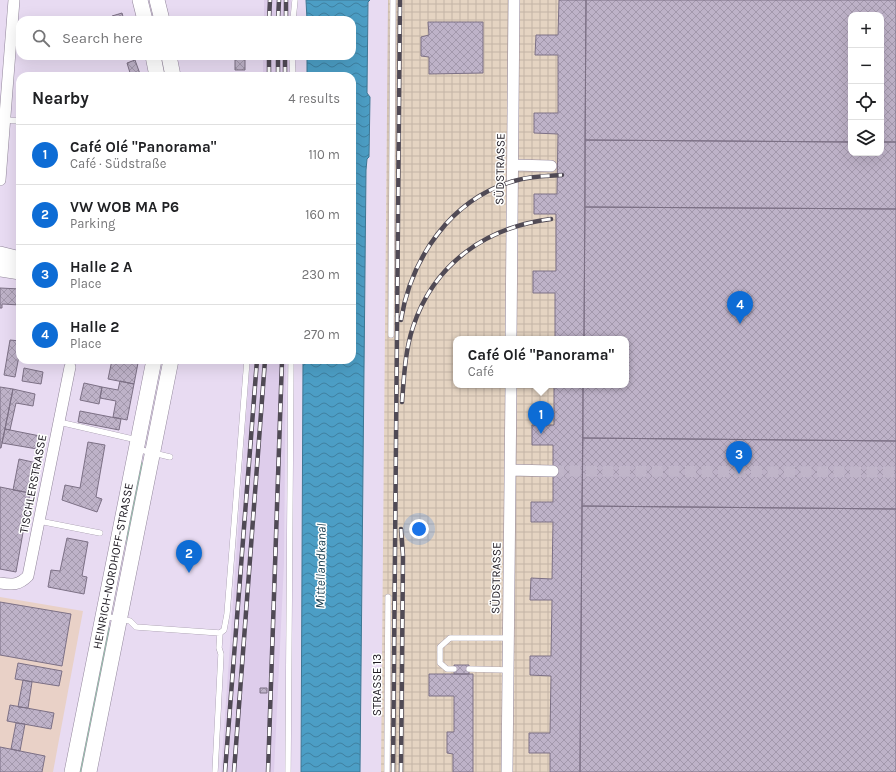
<!DOCTYPE html>
<meta charset="utf-8">
<style>
:root{--surface:#fff;--page:#f6f6f6;--text:#202124;--muted:#757577;--line:#e0e0e0;--accent:#0d6cd5}
body{margin:0;font-family:Karla,sans-serif;background:var(--page);color:var(--text)}
.controls{position:absolute;right:12px;top:12px;display:grid;overflow:hidden;border-radius:8px;box-shadow:0 4px 16px #0002}
.controls button{width:36px;height:36px;display:grid;place-items:center;padding:0;border:0;border-bottom:1px solid var(--line);background:var(--surface);color:var(--text);font:20px sans-serif}
.you{position:absolute;left:419px;top:529px;width:14px;height:14px;margin:-10px;border:3px solid #fff;border-radius:50%;background:#1a73e8;box-shadow:0 0 0 6px #1a73e833}
.badge{display:grid;place-items:center;width:26px;height:26px;border-radius:50%;background:var(--accent);color:#fff;font-size:13px;font-weight:700}
.pin{position:absolute;translate:-50% -33px;filter:drop-shadow(0 1px 2px #0008)}
.pin::after{content:'';position:absolute;top:21px;width:14px;height:12px;background:inherit;clip-path:polygon(0 0,100% 0,50% 100%)}
.popup{position:absolute;left:453px;top:336px;width:176px;height:52px;box-sizing:border-box;display:grid;place-content:center;border-radius:8px;background:var(--surface);filter:drop-shadow(0 1px 3px #0005);font-size:13px;white-space:nowrap;color:var(--muted)}
.popup b{font-size:15px;color:var(--text)}
.popup::after{content:'';position:absolute;left:50%;top:100%;margin-left:-8px;border:8px solid transparent;border-top-color:var(--surface)}
.list{margin:0;padding:0;list-style:none}
h2{display:flex;justify-content:space-between;align-items:center;height:52px;margin:0;padding:0 16px;font-size:17px}
h2 small{font-size:13px;font-weight:400;color:var(--muted)}
.list li{display:grid;grid-template-columns:26px 1fr auto;gap:12px;align-items:center;box-sizing:border-box;height:60px;padding:0 16px;border-top:1px solid var(--line)}
.list b{display:block;font-size:15px;white-space:nowrap}
.list p{margin:0;font-size:13px;white-space:nowrap;color:var(--muted)}
.list em{font-size:13px;font-style:normal;color:var(--muted)}
.icon{flex:none;width:22px;height:22px;fill:none;stroke:currentColor;stroke-width:2;stroke-linecap:round;stroke-linejoin:round}
.map{position:relative;flex:none;width:896px;height:772px;overflow:hidden}
.search{position:absolute;background:var(--surface);box-shadow:0 4px 16px #0002;left:16px;top:16px;width:340px;height:44px;display:flex;align-items:center;gap:10px;box-sizing:border-box;padding:0 14px;border-radius:12px;color:var(--muted);font-size:15px}
.panel{position:absolute;background:var(--surface);box-shadow:0 4px 16px #0002;left:16px;top:72px;width:340px;height:292px;border-radius:12px}
.map>svg:first-child{display:block}
.built{fill:#decdeb}
.industrial{fill:url(#industrial-grid);fill-rule:evenodd}
.education{fill:#e9d1c7}
.grass{fill:#9bd7b5}
.water{fill:url(#water-waves);stroke:#3e7794}
.building{fill:url(#building-cross-hatch);stroke:#7c7085}
.lines{fill:none;stroke-linecap:round;stroke-linejoin:round}
.street-tunnel{stroke:#c0b5c9;stroke-width:11;stroke-dasharray:11 5.5;stroke-linecap:butt}
.lane-casing{stroke:#92869b;stroke-width:6}
.street-casing{stroke:#92869b;stroke-width:12}
.secondary-casing{stroke:#92869b;stroke-width:16}
.lane{stroke:#fff;stroke-width:5.5}
.street{stroke:#fff;stroke-width:11}
.secondary{stroke:#fff;stroke-width:15}
.rail-casing{stroke:#504a55;stroke-width:4.5}
.rail{stroke:#fff;stroke-width:3;stroke-dasharray:9;stroke-linecap:butt}
.labels{text-anchor:middle;stroke-width:3;stroke-linejoin:round;paint-order:stroke}
.street-label{font-size:12px;fill:#1f1b23;stroke:#fff}
.water-label{font-size:13px;font-style:italic;fill:#163b4c;stroke:#fff}
</style>
<div class="map">
<svg width="896" height="772" viewBox="0 0 896 772">
<defs>
<pattern id="industrial-grid" width="8" height="8" patternUnits="userSpaceOnUse"><rect width="8" height="8" fill="#e5d4c2"/><path d="M0 4h8M4 0v8" fill="none" stroke="#c4b5a6"/></pattern>
<pattern id="water-waves" width="16" height="10" patternUnits="userSpaceOnUse"><rect width="16" height="10" fill="#4c9ec5"/><path d="M0 5q4-4 8 0t8 0" fill="none" stroke="#3f80a0"/></pattern>
<pattern id="building-cross-hatch" width="8" height="8" patternUnits="userSpaceOnUse"><rect width="8" height="8" fill="#beb2c8"/><path d="M0 0l8 8M0 8l8-8" fill="none" stroke="#a398ac"/></pattern>
</defs>
<rect width="100%" height="100%" fill="#e8dbf2"/>
<path class="built" d="M264,0H291L290,20H264Z
M263,56H290V76H263Z
M250,360H286L284,563L274,772H221Z"/>
<path class="industrial" d="M388,0H896V772H381ZM851,15H881V153H851ZM456,339H626V385H456Z"/>
<path class="education" d="M0,597L83,611L53,772H0Z"/>
<path class="grass" d="M141,462L143,463L126,549L128,516L138,469Z
M111,627L83,772H76L108,628Z"/>
<path class="water" d="M306,0H370L368,2L367,93L370,97L369,157L367,159L366,170L360,772H301L303,360H352V76H307V56H352V20H307Z"/>
<path class="building" d="M559,0H586L584,339H555V293H533V271H556V214H534V194H557L558,134L534,133V113H558V55H535L536,35H558Z
M586,0H896V142H881V15H851V142L585,140Z
M122,13L124,20H113L112,16Z
M428,22H483V73L429,74V57L421,56V37L429,35Z
M235,56H245V70H235Z
M135,60L140,74L131,76L127,63Z
M585,140L851,142V153H881V142H896V209L585,207Z
M585,207L896,209V441L583,438V385H626V339H584Z
M0,288L20,289V305L2,304V308H0Z
M10,340L20,341V356H19L15,377L4,375Z
M112,360L138,363L134,384L108,379Z
M123,360H138V363Z
M24,368L43,372L41,384L22,381Z
M120,381L134,384L127,420L113,417L116,401L100,398L102,387L118,390Z
M84,383L102,387L99,404L80,400Z
M554,385H583L580,772H550V753H529V733H550L551,676L530,675V656H551L552,600H530L531,578L552,579L553,522H531V502H553V445H532V425H554Z
M0,387L13,389L1,448H0Z
M13,389L35,394L33,406L16,403L10,430L5,429Z
M80,411L121,419L119,430L78,422Z
M5,429L45,437L43,450L2,443Z
M583,438L896,441V509L582,506Z
M88,442L105,445L96,497L102,499L97,512L62,500L65,485L80,488Z
M19,459L37,463L35,473H38L36,482L32,481L30,493L13,490Z
M0,487L30,493L16,572L0,569Z
M582,506L896,509V772H580Z
M67,538L88,542L82,576L87,577L84,594L48,587L51,570L60,571Z
M0,602L71,614L62,666L0,655Z
M18,663L62,671L59,686L15,679Z
M454,665H469V674H454Z
M429,674H473V772H453V754L447,753V732H454V696H429Z
M23,680L32,682L28,708L18,707Z
M260,688H267V693H260Z
M10,705L54,713L51,729L7,721Z
M16,723L25,724L20,751L11,749Z
M0,747L45,756L42,772H0Z"/>
<g class="lines">
<path class="street-tunnel" d="M553,471L896,472"/>
<defs>
<path id="lane" d="M293,20L295,0
M292,56L293,76
M5,120L20,121
M391,335L393,0
M59,422L137,440
M137,449L170,457
M39,521L100,533
M104,616L130,621L136,627L220,633
M454,669H447L440,663V647L450,638H509
M469,669L508,670
M215,772L221,654L219,648L220,633L224,630L227,614L247,360
M288,772L291,360
M387,772L388,597"/>
<path id="street" d="M513,165L551,166
M0,180L14,0
M511,339L514,0
M510,470L553,471
M0,583C13,585 19,585 28,576L70,367
M507,772L511,385"/>
<path id="secondary" d="M140,0L145,20
M157,0L162,20
M153,56L157,76
M169,56L173,76
M0,254L20,259
M0,269L20,272
M72,772L154,360
M89,772L171,360"/>
</defs>
<use href="#lane" class="lane-casing"/>
<use href="#street" class="street-casing"/>
<use href="#secondary" class="secondary-casing"/>
<use href="#lane" class="lane"/>
<use href="#street" class="street"/>
<use href="#secondary" class="secondary"/>
<defs>
<path id="rail" d="M269,20L270,0
M278,20L279,0
M286,20V0
M269,76V56
M278,76V56
M285,76V56
M401,320C411,258 451,199 514,181C530,176 546,176 562,175
M402,402C404,377 405,351 413,327C434,263 487,227 551,219
M401,529L403,556L401,772
M225,772L257,360
M234,772L265,360
M268,772L282,360
M393,772L400,0"/>
</defs>
<use href="#rail" class="rail-casing"/>
<use href="#rail" class="rail"/>
</g>
<g class="labels">
<g class="street-label">
<text transform="translate(500 169) rotate(-89)" y="4">SÜDSTRASSE</text>
<text transform="translate(33 484) rotate(-79)" y="4">TISCHLERSTRASSE</text>
<text transform="translate(113 566) rotate(-79)" y="4">HEINRICH-NORDHOFF-STRASSE</text>
<text transform="translate(496 578) rotate(-89)" y="4">SÜDSTRASSE</text>
<text transform="translate(377 685) rotate(-90)" y="4">STRASSE 13</text>
</g>
<g class="water-label">
<text transform="translate(320 566) rotate(-89)" y="5">Mittellandkanal</text>
</g>
</g>
</svg>
<div class="controls">
<button>+</button>
<button>−</button>
<button><svg class="icon" aria-label="locate" viewBox="0 0 24 24"><circle cx="12" cy="12" r="6"/><path d="M12 2v4M12 18v4M2 12h4M18 12h4"/></svg></button>
<button><svg class="icon" aria-label="layers" viewBox="0 0 24 24"><path d="M12 4l9 5-9 5-9-5zM3 14l9 5 9-5"/></svg></button>
</div>
<div class="you"></div>
<div class="pin badge" style="left:541px;top:434px">1</div>
<div class="popup"><b>Café Olé &quot;Panorama&quot;</b>Café</div>
<div class="pin badge" style="left:189px;top:573px">2</div>
<div class="pin badge" style="left:739px;top:474px">3</div>
<div class="pin badge" style="left:740px;top:324px">4</div>
<div class="search"><svg class="icon" aria-label="search" viewBox="0 0 24 24"><circle cx="10" cy="10" r="6"/><path d="M15 15l6 6"/></svg>Search here</div>
<section class="panel">
<h2>Nearby<small>4 results</small></h2>
<ul class="list">
<li><span class="badge">1</span><div><b>Café Olé &quot;Panorama&quot;</b><p>Café · Südstraße</p></div><em>110 m</em></li>
<li><span class="badge">2</span><div><b>VW WOB MA P6</b><p>Parking</p></div><em>160 m</em></li>
<li><span class="badge">3</span><div><b>Halle 2 A</b><p>Place</p></div><em>230 m</em></li>
<li><span class="badge">4</span><div><b>Halle 2</b><p>Place</p></div><em>270 m</em></li>
</ul>
</section>
</div>
